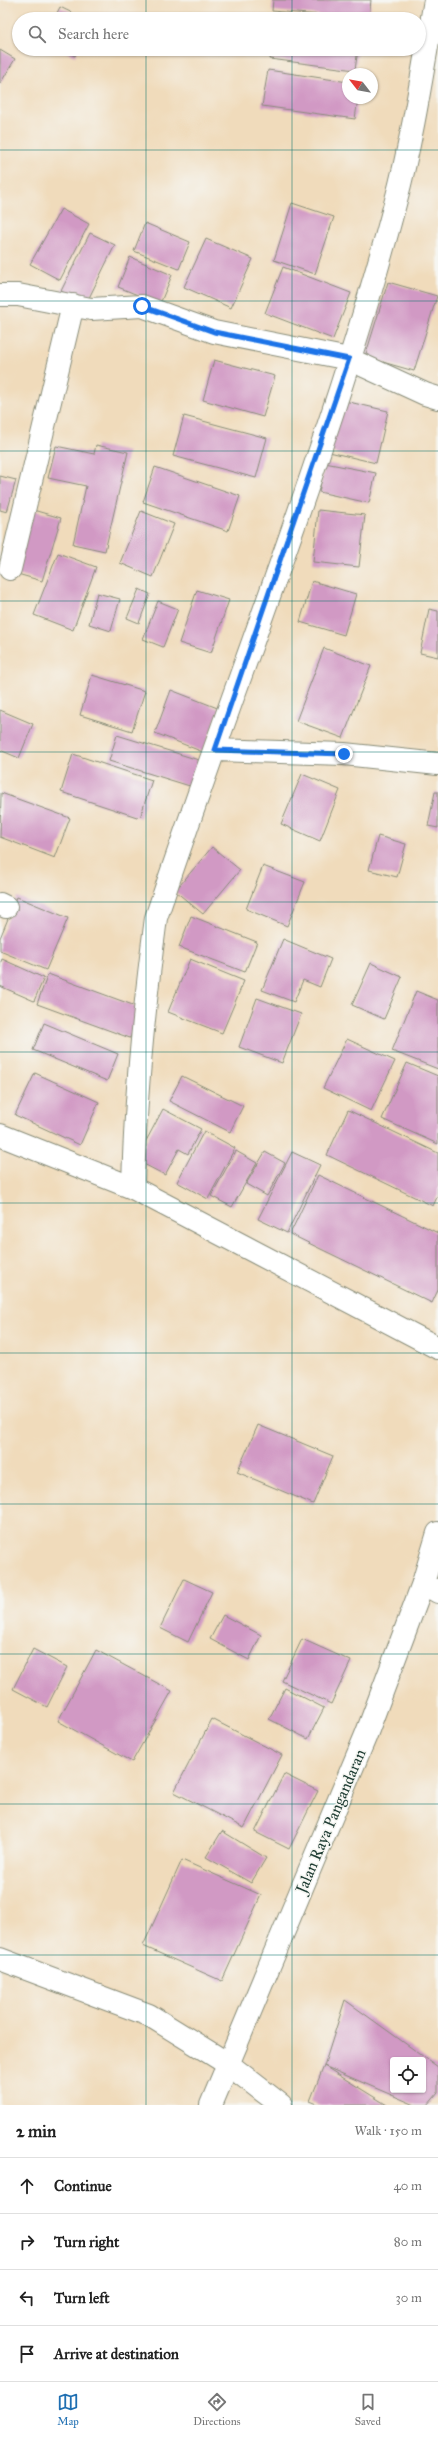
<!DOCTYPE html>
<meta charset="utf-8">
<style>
:root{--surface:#fff;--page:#f6f6f6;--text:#222;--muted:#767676;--line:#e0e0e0;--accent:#1f6fb2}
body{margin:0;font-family:"IM FELL Great Primer",serif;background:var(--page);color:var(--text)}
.controls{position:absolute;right:12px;bottom:12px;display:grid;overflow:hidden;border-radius:4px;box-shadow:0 1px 3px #0004}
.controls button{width:36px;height:36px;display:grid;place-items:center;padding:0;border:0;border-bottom:1px solid var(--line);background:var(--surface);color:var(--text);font:20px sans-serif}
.compass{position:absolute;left:342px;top:68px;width:36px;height:36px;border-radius:50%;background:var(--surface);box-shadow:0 1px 3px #0004;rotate:301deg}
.stop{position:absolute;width:12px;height:12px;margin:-9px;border:3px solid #1a73e8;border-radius:50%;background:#fff}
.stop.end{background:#1a73e8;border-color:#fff;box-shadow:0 1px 4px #0008}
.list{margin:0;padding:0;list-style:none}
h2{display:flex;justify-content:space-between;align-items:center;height:52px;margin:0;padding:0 16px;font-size:17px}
h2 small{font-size:13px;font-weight:400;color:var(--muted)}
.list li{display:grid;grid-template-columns:26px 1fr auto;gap:12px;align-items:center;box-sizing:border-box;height:56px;padding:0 16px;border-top:1px solid var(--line)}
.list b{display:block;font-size:15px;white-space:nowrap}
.list em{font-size:13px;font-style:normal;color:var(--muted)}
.icon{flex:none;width:22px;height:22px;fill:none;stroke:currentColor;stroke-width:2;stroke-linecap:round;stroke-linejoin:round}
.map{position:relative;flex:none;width:438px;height:2105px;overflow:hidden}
.search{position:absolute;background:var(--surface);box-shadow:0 1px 3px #0004;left:12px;right:12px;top:12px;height:44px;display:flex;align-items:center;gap:10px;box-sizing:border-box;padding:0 14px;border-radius:22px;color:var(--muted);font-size:15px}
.sheet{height:276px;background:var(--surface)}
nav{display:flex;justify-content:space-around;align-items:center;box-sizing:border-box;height:56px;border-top:1px solid var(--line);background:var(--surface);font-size:11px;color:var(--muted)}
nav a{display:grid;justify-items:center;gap:2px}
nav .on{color:var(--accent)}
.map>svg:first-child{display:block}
.building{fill:#d199c4;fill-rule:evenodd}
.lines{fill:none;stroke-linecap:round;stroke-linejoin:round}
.minor-casing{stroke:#888c78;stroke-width:24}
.highway-casing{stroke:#888c78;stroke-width:24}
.minor{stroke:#fff;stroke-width:22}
.highway{stroke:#fff;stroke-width:22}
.route{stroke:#1a73e8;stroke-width:5}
.grid{fill:none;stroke:#0f766e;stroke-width:1;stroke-opacity:0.55}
.labels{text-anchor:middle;stroke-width:3;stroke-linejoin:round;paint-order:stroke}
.street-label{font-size:16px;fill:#1f3d34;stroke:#f6f6f2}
</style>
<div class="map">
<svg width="438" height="2105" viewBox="0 0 438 2105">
<rect width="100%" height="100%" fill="#f6f6f2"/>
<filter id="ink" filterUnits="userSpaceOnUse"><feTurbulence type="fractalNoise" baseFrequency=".025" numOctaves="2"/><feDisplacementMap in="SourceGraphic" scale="8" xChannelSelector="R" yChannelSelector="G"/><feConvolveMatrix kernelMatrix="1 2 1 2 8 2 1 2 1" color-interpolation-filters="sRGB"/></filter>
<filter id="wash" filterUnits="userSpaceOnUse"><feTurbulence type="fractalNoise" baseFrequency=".012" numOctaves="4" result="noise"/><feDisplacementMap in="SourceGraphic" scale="16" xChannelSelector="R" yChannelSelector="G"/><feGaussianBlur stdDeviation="0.9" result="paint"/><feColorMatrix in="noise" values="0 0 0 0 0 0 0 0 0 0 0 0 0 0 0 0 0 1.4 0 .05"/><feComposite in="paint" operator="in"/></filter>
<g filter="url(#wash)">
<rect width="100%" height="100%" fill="#f0dbbb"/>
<g id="blocks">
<path class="building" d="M273,0H371L369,19L272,11Z
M60,7L85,19H54Z
M60,49H78L75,56Z
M272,49H358L355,70L270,59Z
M0,50L15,59L0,84Z
M268,70L348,82V98H358L355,119L262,106Z
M292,203L334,217L315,274L274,260Z
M61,209L89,224L60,280L30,264Z
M145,223L190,242L179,269L134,251Z
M90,233L115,245L86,304L61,291Z
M206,239L253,259L231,308L184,287Z
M130,257L172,275L160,304L118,287Z
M283,267L351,293L333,339L265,313Z
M388,282L437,296L414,371L365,357Z
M214,360L275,376L263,417L203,400Z
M336,399L388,411L376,463L325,451Z
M184,416L267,438L256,478L173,456Z
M96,445L128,452L105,551L73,544L86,486L48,478L56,446L94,454Z
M325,463L376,473L369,503L319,492Z
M155,467L240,496L228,531L143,502Z
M0,476L16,480L7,512L0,510Z
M33,510L61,518L42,581L14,573Z
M318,510L365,515L359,567L313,562Z
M141,511L174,524L153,577L120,563Z
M58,553L96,567L73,630L34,615Z
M312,581L356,594L344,635L300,622Z
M139,589L150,594L139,623L127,618Z
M197,590L229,600L211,653L179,643Z
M97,593L120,599L111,631L89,624Z
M158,601L178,609L163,647L143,639Z
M429,609L438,611V657L420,653Z
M324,648L371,666L343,738L296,721Z
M92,675L145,691L132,731L80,715Z
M171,690L220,709L203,752L155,733Z
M0,710L33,724L19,758L0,750Z
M117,735L202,761L193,787L109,761Z
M73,754L152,780L140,818L61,792Z
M302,774L340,790L320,841L281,824Z
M435,792H438V828L428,826Z
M1,793L70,818L55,858L0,837Z
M378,836L406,844L397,877L369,870Z
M212,847L240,870L203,914L175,891Z
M263,866L305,882L287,926L246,909Z
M17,897L68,918L46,970L0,951V938Z
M191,916L257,942L245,972L179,947Z
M283,939L331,959L320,987L303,980L294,1002L262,990Z
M2,959L44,978L34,1001L0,986V964Z
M190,959L244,981L222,1033L168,1012Z
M371,963L402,977L384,1019L352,1005Z
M48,974L141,1008L130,1038L37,1004Z
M416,991L438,1000V1069L392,1051Z
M257,998L301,1014L282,1063L239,1047Z
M44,1023L118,1054L107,1081L33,1050Z
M347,1039L395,1061L371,1111L323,1088Z
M407,1063L438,1076V1144L382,1119Z
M35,1073L99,1102L80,1145L15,1115Z
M182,1076L243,1106L230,1132L169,1101Z
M163,1109L201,1129L188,1154L179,1149L165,1175L136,1160Z
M348,1110L438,1153V1195L433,1206L327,1155Z
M204,1131L235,1148L208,1199L177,1182Z
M236,1151L257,1163L232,1207L211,1196Z
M265,1152L285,1163L267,1196L246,1184Z
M292,1152L320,1165L287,1233L258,1219Z
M318,1175L438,1233V1290L432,1303L290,1234Z
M258,1425L333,1456L313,1504L237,1472Z
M184,1579L212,1592L188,1642L160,1628Z
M223,1615L261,1635L249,1660L210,1639Z
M302,1639L351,1661L331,1704L282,1681Z
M33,1649L67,1667L47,1707L13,1689Z
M96,1650L172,1691L132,1762L58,1721Z
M285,1688L324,1708L308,1739L269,1719Z
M212,1719L282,1755L244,1828L174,1792Z
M284,1774L318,1791L289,1849L255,1832Z
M222,1831L266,1858L251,1883L206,1857Z
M182,1860L261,1895L222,1981L143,1946Z
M345,2000L438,2067V2093L428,2105H415L324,2066ZM393,2060H423V2090H393Z
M324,2066L387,2105H320L310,2101Z"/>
</g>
</g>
<g filter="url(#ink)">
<use href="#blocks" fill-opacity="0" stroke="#888c78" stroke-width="1"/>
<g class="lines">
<defs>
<path id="minor" d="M0,295H18L91,309L142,306L214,332L349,359L425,394L438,398
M10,569L73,305
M215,750L344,754L438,764
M0,904L6,907
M0,1135L133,1188L438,1348
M133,1188C135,1097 144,1008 156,918C235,680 331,446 395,204C413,137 423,68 435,0
M423,1583L438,1592
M0,1959L149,2015L228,2064L281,2105"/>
<path id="highway" d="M211,2105L366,1735L423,1583L438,1533"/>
</defs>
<use href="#minor" class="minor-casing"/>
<use href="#highway" class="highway-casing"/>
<use href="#minor" class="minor"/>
<use href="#highway" class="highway"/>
</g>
</g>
<g class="lines" filter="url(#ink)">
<path class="route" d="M142,306L214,332L349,359L215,750L344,754"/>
</g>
<path class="grid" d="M146,0V19M292,0V19M146,49V2105M292,49V2105M0,150H438M0,301H438M0,451H438M0,601H438M0,752H438M0,902H438M0,1052H438M0,1203H438M0,1353H438M0,1504H438M0,1654H438M0,1804H438M0,1955H438"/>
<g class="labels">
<g class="street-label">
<text transform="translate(330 1821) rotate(-67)" y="6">Jalan Raya Pangandaran</text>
</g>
</g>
</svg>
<div class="controls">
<button><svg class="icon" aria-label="locate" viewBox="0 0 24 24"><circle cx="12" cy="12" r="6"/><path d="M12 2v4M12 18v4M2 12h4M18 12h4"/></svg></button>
</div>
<svg class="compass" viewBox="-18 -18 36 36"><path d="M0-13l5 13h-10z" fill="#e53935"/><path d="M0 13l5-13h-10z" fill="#767676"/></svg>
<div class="stop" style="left:142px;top:306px"></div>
<div class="stop end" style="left:344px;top:754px"></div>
<div class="search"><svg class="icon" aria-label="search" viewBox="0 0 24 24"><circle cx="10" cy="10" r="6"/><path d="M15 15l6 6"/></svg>Search here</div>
</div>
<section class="sheet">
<h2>2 min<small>Walk · 150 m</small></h2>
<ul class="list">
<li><svg class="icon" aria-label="ahead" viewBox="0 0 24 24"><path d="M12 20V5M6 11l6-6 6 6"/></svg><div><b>Continue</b></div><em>40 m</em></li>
<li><svg class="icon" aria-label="right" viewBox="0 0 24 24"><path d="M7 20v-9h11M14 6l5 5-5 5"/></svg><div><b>Turn right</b></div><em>80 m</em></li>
<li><svg class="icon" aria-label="left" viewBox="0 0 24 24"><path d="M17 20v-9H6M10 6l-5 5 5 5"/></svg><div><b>Turn left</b></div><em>30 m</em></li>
<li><svg class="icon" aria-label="arrive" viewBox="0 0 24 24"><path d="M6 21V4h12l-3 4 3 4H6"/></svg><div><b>Arrive at destination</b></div></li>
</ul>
</section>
<nav>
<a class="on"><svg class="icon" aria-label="map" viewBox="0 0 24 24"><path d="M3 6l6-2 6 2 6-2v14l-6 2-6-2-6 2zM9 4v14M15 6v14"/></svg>Map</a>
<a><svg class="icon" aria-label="directions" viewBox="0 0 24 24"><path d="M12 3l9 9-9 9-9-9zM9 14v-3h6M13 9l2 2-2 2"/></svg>Directions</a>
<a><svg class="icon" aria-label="saved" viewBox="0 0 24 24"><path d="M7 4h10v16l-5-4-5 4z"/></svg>Saved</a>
</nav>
